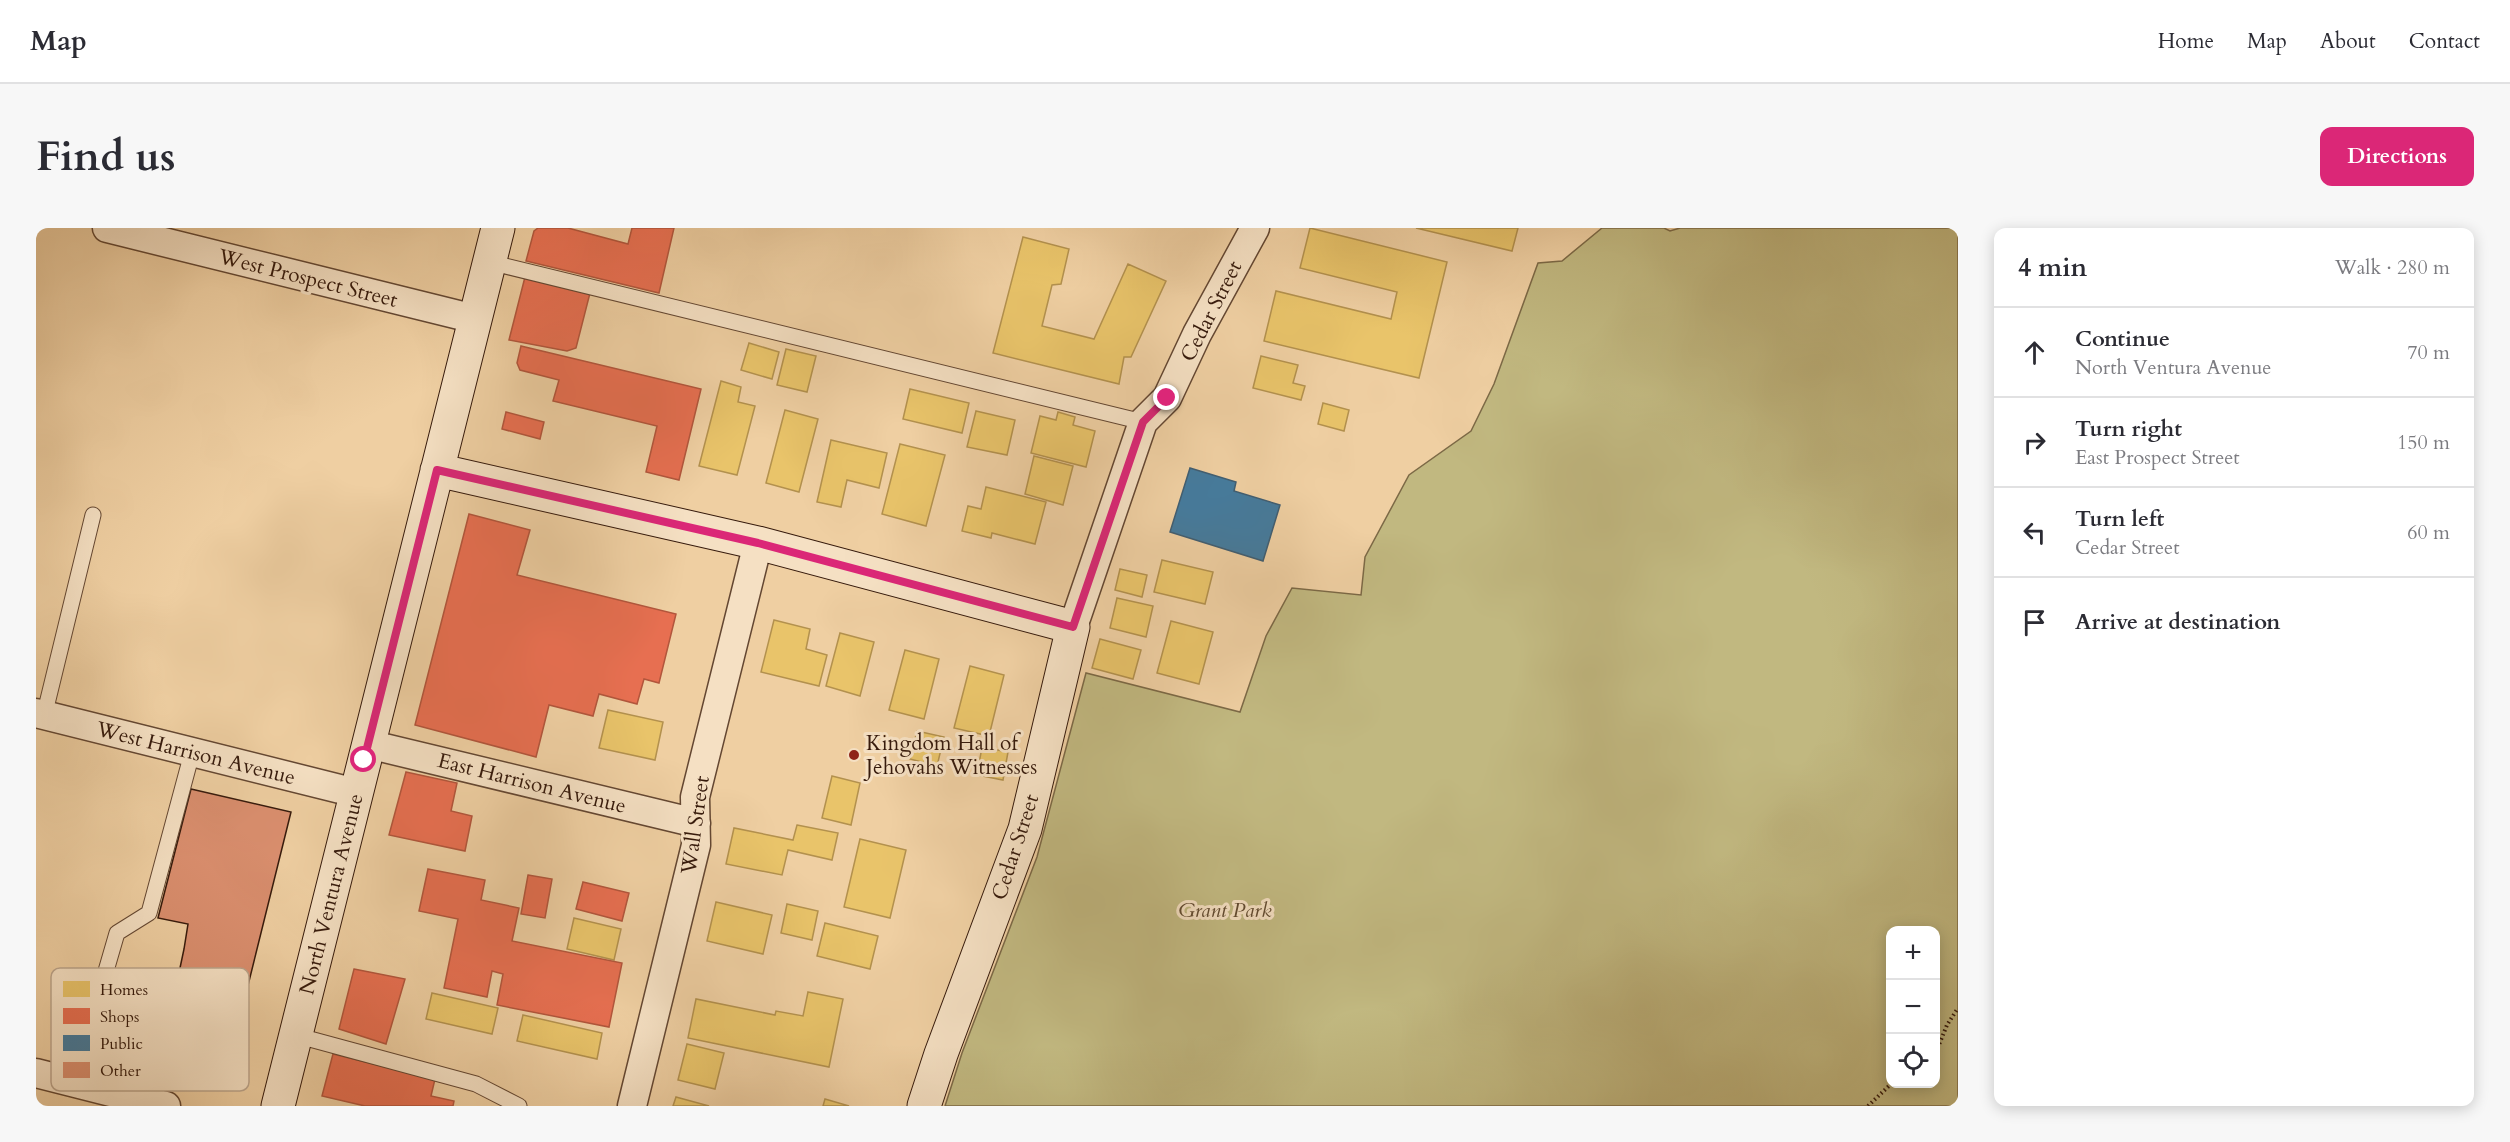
<!DOCTYPE html>
<meta charset="utf-8">
<style>
:root{--surface:#fff;--page:#f7f7f7;--text:#2b2b33;--muted:#7c7c81;--line:#e1e1e2;--accent:#db2777}
body{margin:0;font-family:Cardo,serif;background:var(--page);color:var(--text)}
.controls{position:absolute;right:18px;bottom:18px;display:grid;overflow:hidden;border-radius:12px;box-shadow:0 3px 15px #0003}
.controls button{width:54px;height:54px;display:grid;place-items:center;padding:0;border:0;border-bottom:2px solid var(--line);background:var(--surface);color:var(--text);font:30px sans-serif}
.stop{position:absolute;width:18px;height:18px;margin:-14px;border:4px solid #db2777;border-radius:50%;background:#fff}
.stop.end{background:#db2777;border-color:#fff;box-shadow:0 2px 6px #0008}
.list{margin:0;padding:0;list-style:none}
h2{display:flex;justify-content:space-between;align-items:center;height:78px;margin:0;padding:0 24px;font-size:26px}
h2 small{font-size:20px;font-weight:400;color:var(--muted)}
.list li{display:grid;grid-template-columns:39px 1fr auto;gap:18px;align-items:center;box-sizing:border-box;height:90px;padding:0 24px;border-top:2px solid var(--line)}
.list b{display:block;font-size:22px;white-space:nowrap}
.list p{margin:0;font-size:20px;white-space:nowrap;color:var(--muted)}
.list em{font-size:20px;font-style:normal;color:var(--muted)}
.icon{flex:none;width:33px;height:33px;fill:none;stroke:currentColor;stroke-width:2;stroke-linecap:round;stroke-linejoin:round}
.map{position:relative;flex:none;width:1922px;height:878px;overflow:hidden;border-radius:12px}
header{display:flex;align-items:center;gap:36px;box-sizing:border-box;height:84px;padding:0 30px;background:var(--surface);border-bottom:2px solid var(--line)}
header strong{font-size:28px}
nav{display:flex;gap:33px;margin-inline-start:auto;font-size:21px}
.intro{display:flex;align-items:center;justify-content:space-between;box-sizing:border-box;height:144px;padding:0 36px}
h1{margin:0;font-size:42px}
.button{padding:15px 27px;border-radius:12px;background:var(--accent);color:#fff;font-size:21px;font-weight:700}
main{display:flex;gap:36px;padding:0 36px}
aside{flex:1;background:var(--surface);border-radius:12px;box-shadow:0 3px 15px #0003}
.map>svg:first-child{display:block}
.green{fill:#c1b880;stroke:#7c6946;stroke-width:1.5;fill-rule:evenodd}
.homes{fill:#e9c46a;stroke:#b3914e;stroke-width:1.5}
.shops{fill:#e76f51;stroke:#b2563c;stroke-width:1.5}
.public{fill:#457b9d;stroke:#405e72;stroke-width:1.5}
.building{fill:#db8f6f;stroke:#361a0c;stroke-width:1.5}
.lines{fill:none;stroke-linecap:round;stroke-linejoin:round}
.lane-casing{stroke:#644732;stroke-width:17}
.street-casing{stroke:#644732;stroke-width:31}
.secondary-casing{stroke:#361a0c;stroke-width:35}
.path{stroke:#361a0c;stroke-width:4;stroke-dasharray:1.5 3;stroke-linecap:butt}
.lane{stroke:#f5e0c3;stroke-width:15}
.street{stroke:#f5e0c3;stroke-width:28}
.secondary{stroke:#f5e0c3;stroke-width:33}
.route{stroke:#db2777;stroke-width:8}
.poi-dot{fill:#8f2418;stroke:#f5e0c3;stroke-width:2}
.labels{text-anchor:middle;stroke-width:6;stroke-linejoin:round;paint-order:stroke}
.street-label{font-size:21px;fill:#361a0c;stroke:#f5e0c3}
.poi-label{font-size:21px;fill:#361a0c;stroke:#f5e0c3;text-anchor:start}
.park-label{font-size:21px;font-style:italic;fill:#60492f;stroke:#f5e0c3}
.key{fill:#f5e0c3;stroke:#bca58c;stroke-width:1.5}
.key-label{font-size:16px;fill:#361a0c}
</style>
<header>
<strong>Map</strong>
<nav><a>Home</a><a>Map</a><a>About</a><a>Contact</a></nav>
</header>
<div class="intro"><h1>Find us</h1><a class="button">Directions</a></div>
<main>
<div class="map">
<svg width="1922" height="878" viewBox="0 0 1922 878">
<rect width="100%" height="100%" fill="#efcfa2"/>
<filter id="stains"><feTurbulence type="fractalNoise" baseFrequency=".00333" numOctaves="4"/><feColorMatrix values="0 0 0 0 .2 0 0 0 0 .09 0 0 0 0 .02 0 0 0 .5 -.17"/></filter>
<radialGradient id="worn" r=".72"><stop offset=".6" stop-color="#630" stop-opacity="0"/><stop offset="1" stop-color="#630" stop-opacity=".3"/></radialGradient>
<path class="green" d="M1566,0H1628L1634,3L1644,0H1922V878H909L926,825L1001,629L1050,445L1204,484L1230,408L1256,360L1325,367L1329,329L1373,247L1435,203L1458,156L1502,35L1526,33ZM1900,702V856H1854V702Z"/>
<path class="homes" d="M1274,0L1411,34L1383,150L1228,113L1240,63L1355,91L1361,64L1264,40Z
M1380,0H1482L1476,23Z
M987,9L1033,21L1025,56L1016,57L1006,98L1058,111L1092,36L1130,53L1095,129H1088L1083,156L957,125Z
M713,115L743,124L736,151L705,142Z
M750,121L780,128L771,164L741,157Z
M1225,128L1262,137L1257,155L1269,158L1265,172L1217,160Z
M685,153L705,159L702,174L719,178L701,247L663,238Z
M874,161L933,175L926,205L867,191Z
M1287,175L1313,182L1308,203L1282,196Z
M749,182L782,191L763,264L730,255Z
M940,183L979,192L971,227L931,219Z
M1022,184L1039,189L1037,197L1059,203L1050,239L995,225L1004,188L1020,192Z
M795,212L851,225L843,260L811,252L805,279L781,274Z
M864,216L909,227L890,298L846,286Z
M998,228L1037,238L1027,277L989,266Z
M950,259L1010,274L999,316L956,305L955,310L926,303L932,278L945,281Z
M1126,332L1177,344L1169,376L1118,364Z
M1084,341L1111,347L1106,369L1079,362Z
M1081,370L1117,378L1110,409L1074,400Z
M738,392L774,401L770,421L791,427L783,458L725,444Z
M1135,393L1177,404L1163,456L1121,445Z
M804,405L838,414L824,468L790,458Z
M1064,411L1105,422L1097,451L1056,440Z
M869,422L903,431L888,491L853,482Z
M934,438L968,447L953,508L918,500Z
M572,482L627,494L619,532L563,520Z
M881,503L908,509L901,538L874,531Z
M946,519L972,524L967,552L941,547Z
M796,548L824,555L815,597L786,590Z
M761,597L802,605L796,632L752,622L746,647L690,636L698,600L757,612Z
M824,611L870,622L854,690L808,679Z
M680,674L736,687L727,726L671,713Z
M751,676L782,683L776,712L745,705Z
M538,690L585,701L578,732L531,721Z
M789,695L842,708L834,741L781,728Z
M772,764L807,771L793,839L652,810L660,771L739,787L740,783L767,788Z
M396,765L462,780L456,806L390,791Z
M487,787L566,805L561,831L481,813Z
M651,816L688,825L679,861L642,852Z
M640,869L673,878H637Z
M789,871L813,878H787Z"/>
<path class="shops" d="M502,0H532L592,16L596,0H638L623,65L490,33L498,3Z
M489,49L554,65L540,120L531,123L473,112Z
M485,118L665,161L643,252L610,244L621,198L517,173L523,152L484,142L481,135Z
M470,184L508,194L504,211L466,201Z
M433,286L494,302L481,347L640,386L623,455L608,451L601,476L563,466L557,488L513,477L500,529L379,497Z
M370,544L421,555L415,583L436,588L429,623L353,607Z
M392,641L449,652L445,672L483,680L476,713L586,735L573,799L461,777L467,746L456,743L451,769L408,760L422,691L383,683Z
M492,647L516,651L509,690L485,686Z
M547,654L593,665L586,693L540,681Z
M318,741L369,751L350,816L303,801Z
M297,826L399,851L395,868L418,873L417,878H329L286,868Z"/>
<path class="public" d="M1154,240L1200,254L1198,263L1244,277L1227,333L1134,304Z"/>
<path class="building" d="M155,561L255,584L194,830L113,813L123,770L137,773L148,721L152,696L122,690Z"/>
<g class="lines">
<defs>
<path id="lane" d="M453,34L1107,194
M8,488L57,287
M259,807L440,856L483,878
M71,863L69,832L56,791L81,705L113,685L156,525"/>
<path id="street" d="M71,0L439,91
M1037,399L1107,194L1131,170L1161,106L1219,0
M0,485L320,565
M332,516L660,595
M0,845L130,878
M596,878L660,617L659,569L722,315"/>
<path id="secondary" d="M401,242L722,315L1037,399L989,601L905,826L888,878
M242,878L462,0"/>
</defs>
<use href="#lane" class="lane-casing"/>
<use href="#street" class="street-casing"/>
<use href="#secondary" class="secondary-casing"/>
<path class="path" d="M1900,824L1911,797L1922,780
M1832,878L1855,856"/>
<use href="#lane" class="lane"/>
<use href="#street" class="street"/>
<use href="#secondary" class="secondary"/>
</g>
<g class="lines">
<path class="route" d="M328,532L401,242L722,315L1037,399L1107,194L1131,170"/>
</g>
<circle class="poi-dot" cx="818" cy="527" r="6"/>
<g class="labels">
<g class="street-label">
<text transform="translate(272 50) rotate(14)" y="7">West Prospect Street</text>
<text transform="translate(1175 83) rotate(-63)" y="7">Cedar Street</text>
<text transform="translate(160 525) rotate(14)" y="7">West Harrison Avenue</text>
<text transform="translate(496 555) rotate(14)" y="7">East Harrison Avenue</text>
<text transform="translate(659 597) rotate(-82)" y="7">Wall Street</text>
<text transform="translate(979 619) rotate(-72)" y="7">Cedar Street</text>
<text transform="translate(295 666) rotate(-76)" y="7">North Ventura Avenue</text>
</g>
<g class="poi-label">
<text x="830" y="522">Kingdom Hall of<tspan x="830" dy="24">Jehovahs Witnesses</tspan></text>
</g>
<g class="park-label">
<text x="1189" y="689">Grant Park</text>
</g>
</g>
<rect x="15" y="740" width="198" height="123" rx="9" class="key"/>
<rect x="27" y="753" width="27" height="16" fill="#e9c46a"/>
<rect x="27" y="780" width="27" height="16" fill="#e76f51"/>
<rect x="27" y="807" width="27" height="16" fill="#457b9d"/>
<rect x="27" y="834" width="27" height="16" fill="#db8f6f"/>
<g class="key-label">
<text x="64" y="767">Homes</text>
<text x="64" y="794">Shops</text>
<text x="64" y="821">Public</text>
<text x="64" y="848">Other</text>
</g>
<rect width="100%" height="100%" filter="url(#stains)"/>
<rect width="100%" height="100%" fill="url(#worn)"/>
</svg>
<div class="controls">
<button>+</button>
<button>−</button>
<button><svg class="icon" aria-label="locate" viewBox="0 0 24 24"><circle cx="12" cy="12" r="6"/><path d="M12 2v4M12 18v4M2 12h4M18 12h4"/></svg></button>
</div>
<div class="stop" style="left:328px;top:532px"></div>
<div class="stop end" style="left:1131px;top:170px"></div>
</div>
<aside>
<h2>4 min<small>Walk · 280 m</small></h2>
<ul class="list">
<li><svg class="icon" aria-label="ahead" viewBox="0 0 24 24"><path d="M12 20V5M6 11l6-6 6 6"/></svg><div><b>Continue</b><p>North Ventura Avenue</p></div><em>70 m</em></li>
<li><svg class="icon" aria-label="right" viewBox="0 0 24 24"><path d="M7 20v-9h11M14 6l5 5-5 5"/></svg><div><b>Turn right</b><p>East Prospect Street</p></div><em>150 m</em></li>
<li><svg class="icon" aria-label="left" viewBox="0 0 24 24"><path d="M17 20v-9H6M10 6l-5 5 5 5"/></svg><div><b>Turn left</b><p>Cedar Street</p></div><em>60 m</em></li>
<li><svg class="icon" aria-label="arrive" viewBox="0 0 24 24"><path d="M6 21V4h12l-3 4 3 4H6"/></svg><div><b>Arrive at destination</b></div></li>
</ul>
</aside>
</main>
